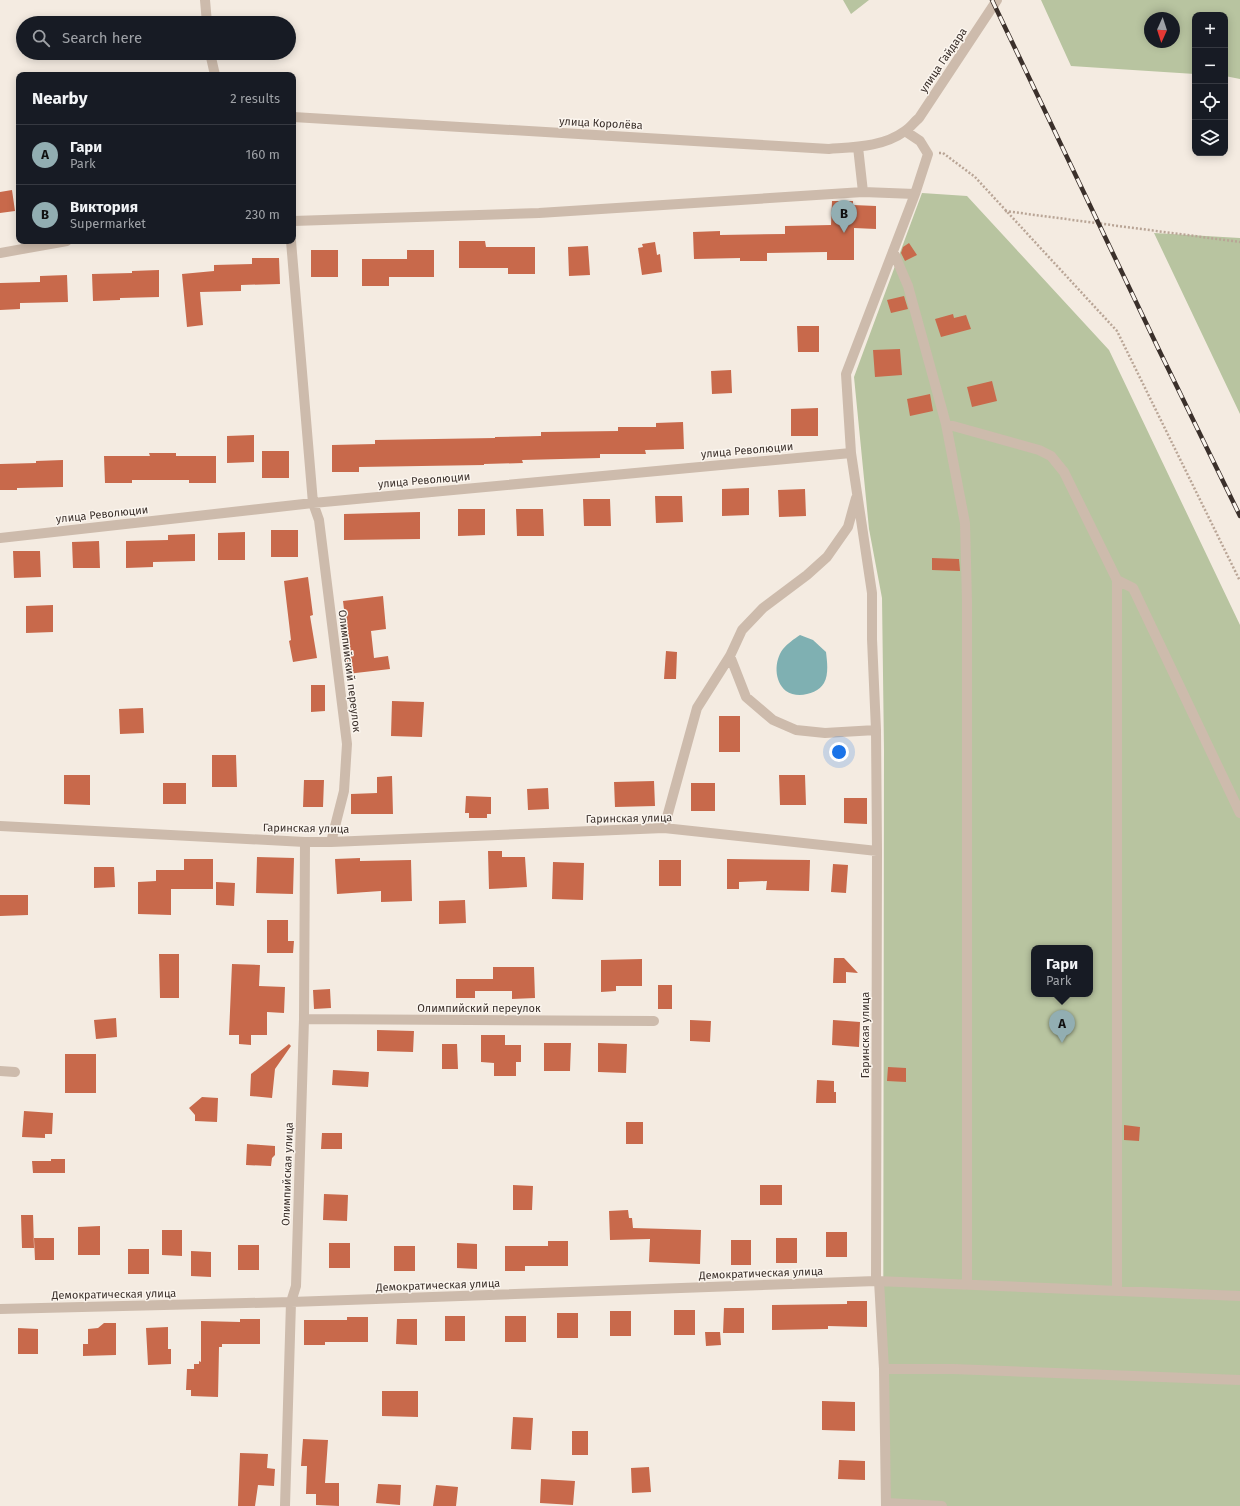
<!DOCTYPE html>
<meta charset="utf-8">
<style>
:root{--surface:#171b24;--page:#20242c;--text:#f1f3f6;--muted:#9ea1a6;--line:#363941;--accent:#92aeb2}
body{margin:0;font-family:"Fira Sans",sans-serif;background:var(--page);color:var(--text)}
.controls{position:absolute;right:12px;top:12px;display:grid;overflow:hidden;border-radius:8px;box-shadow:0 2px 10px #0003}
.controls button{width:36px;height:36px;display:grid;place-items:center;padding:0;border:0;border-bottom:1px solid var(--line);background:var(--surface);color:var(--text);font:20px sans-serif}
.compass{position:absolute;left:1144px;top:12px;width:36px;height:36px;border-radius:50%;background:var(--surface);box-shadow:0 2px 10px #0003;rotate:183deg}
.you{position:absolute;left:839px;top:752px;width:14px;height:14px;margin:-10px;border:3px solid #fff;border-radius:50%;background:#1a73e8;box-shadow:0 0 0 6px #1a73e833}
.badge{display:grid;place-items:center;width:26px;height:26px;border-radius:50%;background:var(--accent);color:#111;font-size:13px;font-weight:700}
.pin{position:absolute;translate:-50% -33px;filter:drop-shadow(0 1px 2px #0008)}
.pin::after{content:'';position:absolute;top:21px;width:14px;height:12px;background:inherit;clip-path:polygon(0 0,100% 0,50% 100%)}
.popup{position:absolute;left:1031px;top:945px;width:62px;height:52px;box-sizing:border-box;display:grid;place-content:center;border-radius:8px;background:var(--surface);filter:drop-shadow(0 1px 3px #0005);font-size:13px;white-space:nowrap;color:var(--muted)}
.popup b{font-size:15px;color:var(--text)}
.popup::after{content:'';position:absolute;left:50%;top:100%;margin-left:-8px;border:8px solid transparent;border-top-color:var(--surface)}
.list{margin:0;padding:0;list-style:none}
h2{display:flex;justify-content:space-between;align-items:center;height:52px;margin:0;padding:0 16px;font-size:17px}
h2 small{font-size:13px;font-weight:400;color:var(--muted)}
.list li{display:grid;grid-template-columns:26px 1fr auto;gap:12px;align-items:center;box-sizing:border-box;height:60px;padding:0 16px;border-top:1px solid var(--line)}
.list b{display:block;font-size:15px;white-space:nowrap}
.list p{margin:0;font-size:13px;white-space:nowrap;color:var(--muted)}
.list em{font-size:13px;font-style:normal;color:var(--muted)}
.icon{flex:none;width:22px;height:22px;fill:none;stroke:currentColor;stroke-width:2;stroke-linecap:round;stroke-linejoin:round}
.map{position:relative;flex:none;width:1240px;height:1506px;overflow:hidden}
.search{position:absolute;background:var(--surface);box-shadow:0 2px 10px #0003;left:16px;top:16px;width:280px;height:44px;display:flex;align-items:center;gap:10px;box-sizing:border-box;padding:0 14px;border-radius:22px;color:var(--muted);font-size:15px}
.panel{position:absolute;background:var(--surface);box-shadow:0 2px 10px #0003;left:16px;top:72px;width:280px;height:172px;border-radius:8px}
.map>svg:first-child{display:block}
.green{fill:#b8c4a0;fill-rule:evenodd}
.water{fill:#7fb0b2}
.building{fill:#c8694b}
.lines{fill:none;stroke-linecap:round;stroke-linejoin:round}
.path{stroke:#b9a596;stroke-width:2.5;stroke-dasharray:2 2;stroke-linecap:butt}
.minor{stroke:#cdbbac;stroke-width:10}
.rail-casing{stroke:#3b302b;stroke-width:4.5}
.rail{stroke:#fbf5ee;stroke-width:3;stroke-dasharray:9;stroke-linecap:butt}
.labels{text-anchor:middle;stroke-width:3;stroke-linejoin:round;paint-order:stroke}
.street-label{font-size:11px;fill:#3b302b;stroke:#fbf5ee}
</style>
<div class="map">
<svg width="1240" height="1506" viewBox="0 0 1240 1506">
<rect width="100%" height="100%" fill="#f4ebe1"/>
<path class="green" d="M843,0H869L851,14Z
M1041,0H1240V79L1225,76V15H1195V74L1071,66ZM1150,18H1174V42H1150Z
M922,193L967,196L1109,350L1240,625V1506H883L884,751L882,598L869,529L854,377ZM1034,948H1090V994H1034Z
M1154,233L1240,238V414Z"/>
<path class="water" d="M800,635L813,640L826,652C827,661 829,674 824,683C818,694 797,699 786,691C774,681 774,661 783,649C787,644 794,639 800,635Z"/>
<path class="building" d="M12,190L15,211L0,213V192Z
M832,201H853V205L876,206V229L854,228V260H827V252L767,253V261H740V258L694,259L693,232L720,231V235L785,234V226L831,225Z
M459,241H485L486,247H535V274H508V268H459Z
M655,242L657,255L660,254L662,272L642,275L638,248L643,247L642,244Z
M909,243L917,255L905,261L901,253L903,247Z
M588,246L590,275L569,276L568,247Z
M311,250H338V277H311Z
M407,250H434V277H389V286H362V259H407Z
M252,258H279L280,284L241,285V291L200,292L203,325L187,327L182,274L214,271V265L252,264Z
M159,270V297L120,298V300L93,301L92,274L132,273V271Z
M67,275L68,302L20,303V309L0,310V283L40,282V276Z
M904,296L908,309L891,313L887,300Z
M953,314L954,318L966,315L971,329L941,337L935,319Z
M797,326H819V352H798Z
M900,349L902,375L875,377L873,350Z
M731,370L732,393L712,394L711,371Z
M992,381L997,401L972,407L967,387Z
M930,394L933,411L910,416L907,399Z
M818,408V436H791V409Z
M683,422L684,449L645,450L646,454H600V458L522,460L523,463L484,464V465L359,467V472H332V445L375,444V440L495,438V437L541,436V432L618,431V427H656V423Z
M254,435V462L227,463V436Z
M262,451H289V478H262Z
M149,453H176V456H216V483H189V480H132V483H105L104,456H150Z
M63,460V487L17,488V490H0V464L36,463V461Z
M749,488V515L722,516V489Z
M805,489L806,516L779,517L778,490Z
M655,496H682L683,522L656,523Z
M583,499H610L611,526H584Z
M458,509H485V535L458,536Z
M516,509H543L544,536H517Z
M420,512V539L344,540V514Z
M271,530H298V557H271Z
M245,532V560H218V533Z
M195,534V561L153,562V567L126,568V541L168,540V535Z
M99,541L100,568H73L72,542Z
M13,551H40L41,577L14,578Z
M932,558L959,559L960,571L932,570Z
M308,577L313,615L310,616L317,658L293,662L289,641L291,640L284,581Z
M383,596L386,629L371,631L374,658L388,656L390,669L347,674L343,643L348,642L343,601Z
M53,605V632L26,633V606Z
M666,651L677,652L676,679H664Z
M311,685H325V711L311,712Z
M392,701L424,702L422,737L391,736Z
M143,708L144,733L120,734L119,709Z
M719,716H740V752H719Z
M212,755H236L237,787H212Z
M64,775H90V805L64,804Z
M779,775H805L806,805H780Z
M392,776L393,814H351V794L377,793V777Z
M304,780H324L323,807H303Z
M654,781L655,806L615,807L614,782Z
M163,783H186V804H163Z
M691,783H715V811H691Z
M548,788L549,809L528,810L527,789Z
M466,796L491,797V814H487V818H469V813H465Z
M844,798H867V824L844,823Z
M488,851H502V857H525L527,887L489,889Z
M257,857L294,858L293,894L256,893Z
M360,858V861L411,860L412,901L381,902V891L337,894L335,859Z
M184,859H213V889H171V915L138,914V882L156,881V870H184Z
M727,859L810,860L809,891L766,890L767,881L739,882V889H727Z
M659,860H681V886H659Z
M553,862L584,863L583,900L552,899Z
M833,864L848,865L846,893L831,892Z
M94,867H114L115,887L94,888Z
M216,882L235,883L234,906L216,905Z
M0,895H28V915L0,916Z
M465,900L466,923L439,924V901Z
M267,920H288V941H294L293,953H267Z
M159,954H179V998H160Z
M834,958H844L858,973L846,972V983H833Z
M642,959V986H616V991L601,992V960Z
M232,964L260,965L259,986L285,987L284,1013L267,1012V1035H251V1045L239,1044V1035H229Z
M493,967H534L535,998L512,999V991H475V998H456V979H493Z
M658,985H672V1009H658Z
M330,989L331,1008L314,1009L313,990Z
M116,1018L117,1037L96,1039L94,1020Z
M690,1020L711,1021L710,1042L690,1041Z
M833,1020L860,1022L859,1047L832,1045Z
M377,1030L414,1031L413,1052L377,1051Z
M481,1035H505V1045H521V1062H516V1076H494V1063L481,1062Z
M544,1043H571L570,1071H544Z
M598,1043L627,1044L626,1073L598,1072Z
M289,1044L291,1046L275,1069L272,1098L250,1096L251,1074Z
M442,1044H457L458,1069H442Z
M65,1054H96V1093H65Z
M888,1067L906,1068V1082L887,1081Z
M333,1070L369,1072L368,1087L332,1085Z
M817,1080L834,1081V1092H836V1103H816Z
M202,1097L218,1098L217,1122L195,1121V1115L189,1108Z
M24,1111L53,1113L52,1134H45V1138L22,1137Z
M626,1122H643V1144H626Z
M1124,1125L1140,1127L1139,1141L1124,1140Z
M322,1133H342V1149H321Z
M247,1144L275,1146V1155L272,1158L271,1166L246,1165Z
M51,1159H65V1173H33L32,1161H51Z
M513,1185L533,1186L532,1210H513Z
M760,1185H782V1205H760Z
M324,1194L348,1195L347,1221L323,1220Z
M628,1210L629,1218H632L633,1228L701,1230L700,1264L649,1262L650,1239L610,1240L609,1211Z
M21,1215H33L34,1248H22Z
M100,1226V1255H78V1227Z
M162,1230H182V1256L162,1255Z
M826,1232H847V1257H826Z
M34,1238H54V1260H35Z
M776,1238H797V1263H776Z
M731,1240H751V1265H731Z
M548,1241H568V1266H525V1271H505V1246H548Z
M329,1243H350V1268H329Z
M457,1243L477,1244V1269L457,1268Z
M238,1245H259V1270H238Z
M394,1246H415V1271H394Z
M128,1249H149V1274H128Z
M191,1251L211,1252V1277L191,1276Z
M847,1301H867V1327L828,1326V1329L772,1330V1305L847,1304Z
M724,1308H744V1333H723Z
M674,1310H695V1335H674Z
M610,1311H631V1336H610Z
M557,1313H578V1338H557Z
M445,1316H465V1341H445Z
M505,1316H526V1342H505Z
M347,1317H368V1342H325V1345H304V1320H347Z
M240,1319H260V1344H222V1347H219L218,1397L191,1396V1390H186L187,1369H194V1364H199V1361L201,1362V1321L240,1322Z
M397,1319H417V1345L396,1344Z
M104,1323H116V1355L83,1356V1344H88V1329L98,1328Z
M168,1327V1349H171V1364L148,1365L146,1328Z
M18,1328L38,1329V1354H18Z
M705,1332H720L721,1345L706,1346Z
M382,1391H418V1417L382,1416Z
M822,1401L855,1402V1431L822,1430Z
M513,1417L533,1418L531,1450L511,1449Z
M572,1431H588V1455H572Z
M303,1439L328,1440L325,1483H339V1506L316,1505V1494H306L307,1466H301Z
M240,1453L268,1454L267,1468L275,1469L274,1486L258,1485L255,1506H238Z
M839,1460L865,1461V1480L838,1479Z
M649,1467L651,1492L632,1493L631,1468Z
M541,1479L575,1481L573,1505L540,1503Z
M378,1484L401,1485L400,1505L376,1503Z
M436,1485L458,1487L456,1506H433Z"/>
<g class="lines">
<path class="path" d="M939,153H943L975,177L1117,331L1240,581
M1005,211L1240,242"/>
<path class="minor" d="M205,0L207,23
M210,53L215,75
M293,117L829,149C855,147 883,147 905,131C910,128 914,122 919,118L997,0
M858,147L863,192
M293,221L539,213L863,192L915,194
M291,241L313,503L319,520L347,744L344,791L331,842
M893,251L908,286L946,424L965,523L967,601V1284
M0,253L67,241
M946,424L1039,450L1051,456L1064,472L1117,580V1291
M0,538L313,503L851,453
M1117,580L1133,588L1240,813
M730,656L746,697L773,720L796,730L825,733L876,730
M0,826L305,842H331L664,828L877,851L876,1281
M664,828L697,708L730,656L742,630L763,608L807,575L827,557L848,527L856,498
M877,851L876,730L872,639V593L851,453L846,374L915,194L928,154L920,141L905,131
M304,1019L654,1021
M0,1071L15,1072
M879,1281L884,1369L886,1506
M0,1309L291,1302L876,1281L1240,1296
M884,1369H953L1240,1380
M886,1503L942,1506
M285,1506L291,1302L296,1286L304,1019L305,842"/>
<defs>
<path id="rail" d="M992,0L1159,350L1240,516"/>
</defs>
<use href="#rail" class="rail-casing"/>
<use href="#rail" class="rail"/>
</g>
<g class="labels">
<g class="street-label">
<text transform="translate(943 60) rotate(-56)" y="4">улица Гайдара</text>
<text transform="translate(601 123) rotate(3)" y="4">улица Королёва</text>
<text transform="translate(747 450) rotate(-5)" y="4">улица Революции</text>
<text transform="translate(424 480) rotate(-5)" y="4">улица Революции</text>
<text transform="translate(102 514) rotate(-6)" y="4">улица Революции</text>
<text transform="translate(350 671) rotate(83)" y="4">Олимпийский переулок</text>
<text transform="translate(629 818) rotate(-1)" y="4">Гаринская улица</text>
<text transform="translate(306 828) rotate(1)" y="4">Гаринская улица</text>
<text x="479" y="1012">Олимпийский переулок</text>
<text transform="translate(865 1035) rotate(-90)" y="4">Гаринская улица</text>
<text transform="translate(287 1174) rotate(-88)" y="4">Олимпийская улица</text>
<text transform="translate(761 1273) rotate(-2)" y="4">Демократическая улица</text>
<text transform="translate(438 1285) rotate(-2)" y="4">Демократическая улица</text>
<text transform="translate(114 1294) rotate(-1)" y="4">Демократическая улица</text>
</g>
</g>
</svg>
<div class="controls">
<button>+</button>
<button>−</button>
<button><svg class="icon" aria-label="locate" viewBox="0 0 24 24"><circle cx="12" cy="12" r="6"/><path d="M12 2v4M12 18v4M2 12h4M18 12h4"/></svg></button>
<button><svg class="icon" aria-label="layers" viewBox="0 0 24 24"><path d="M12 4l9 5-9 5-9-5zM3 14l9 5 9-5"/></svg></button>
</div>
<svg class="compass" viewBox="-18 -18 36 36"><path d="M0-13l5 13h-10z" fill="#e53935"/><path d="M0 13l5-13h-10z" fill="#9ea1a6"/></svg>
<div class="you"></div>
<div class="pin badge" style="left:1062px;top:1043px">A</div>
<div class="popup"><b>Гари</b>Park</div>
<div class="pin badge" style="left:844px;top:233px">B</div>
<div class="search"><svg class="icon" aria-label="search" viewBox="0 0 24 24"><circle cx="10" cy="10" r="6"/><path d="M15 15l6 6"/></svg>Search here</div>
<section class="panel">
<h2>Nearby<small>2 results</small></h2>
<ul class="list">
<li><span class="badge">A</span><div><b>Гари</b><p>Park</p></div><em>160 m</em></li>
<li><span class="badge">B</span><div><b>Виктория</b><p>Supermarket</p></div><em>230 m</em></li>
</ul>
</section>
</div>
